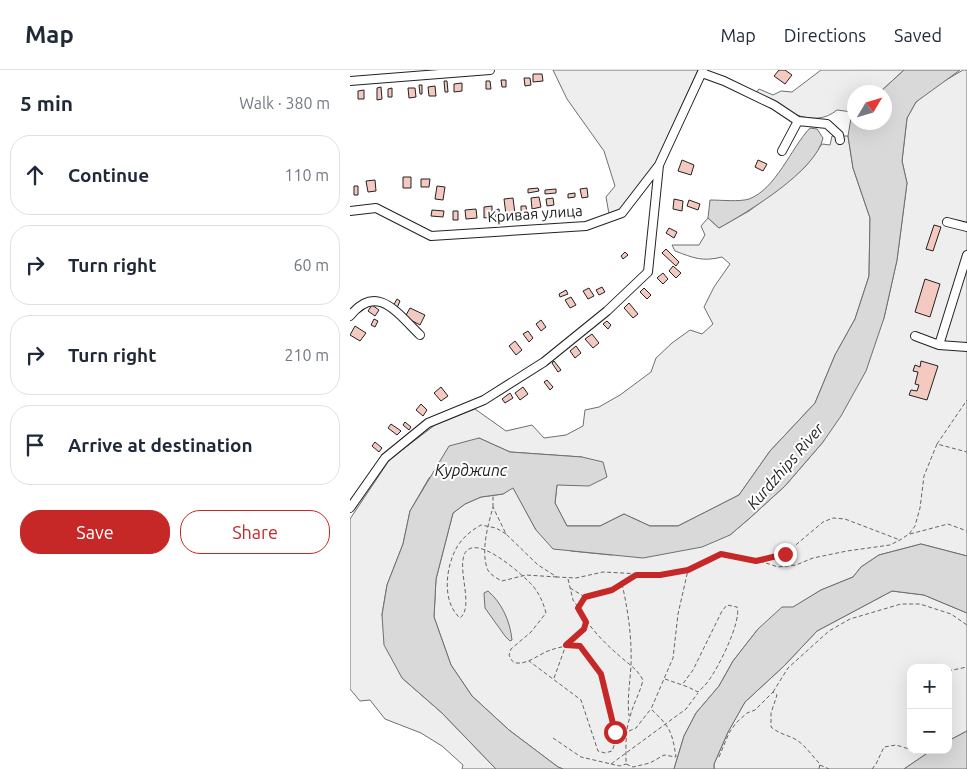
<!DOCTYPE html>
<meta charset="utf-8">
<style>
:root{--surface:#fff;--page:#f6f6f7;--text:#1f2937;--muted:#747a83;--line:#e0e1e3;--accent:#c62828}
body{margin:0;font-family:Ubuntu,sans-serif;background:var(--page);color:var(--text)}
.controls{position:absolute;right:15px;bottom:15px;display:grid;overflow:hidden;border-radius:10px;box-shadow:0 5px 20px #0002}
.controls button{width:45px;height:45px;display:grid;place-items:center;padding:0;border:0;border-bottom:1px solid var(--line);background:var(--surface);color:var(--text);font:25px sans-serif}
.compass{position:absolute;left:497px;top:15px;width:45px;height:45px;border-radius:50%;background:var(--surface);box-shadow:0 5px 20px #0002;rotate:52deg}
.stop{position:absolute;width:15px;height:15px;margin:-11px;border:4px solid #c62828;border-radius:50%;background:#fff}
.stop.end{background:#c62828;border-color:#fff;box-shadow:0 1px 5px #0008}
.list{margin:0;padding:0;list-style:none}
h2{display:flex;justify-content:space-between;align-items:center;height:65px;margin:0;padding:0 20px;font-size:21px}
h2 small{font-size:16px;font-weight:400;color:var(--muted)}
.list li{display:grid;grid-template-columns:32px 1fr auto;gap:15px;align-items:center;box-sizing:border-box;height:80px;margin:0 10px 10px;padding:0 10px;border:1px solid var(--line);border-radius:20px}
.list b{display:block;font-size:19px;white-space:nowrap}
.list em{font-size:16px;font-style:normal;color:var(--muted)}
.actions{display:flex;gap:10px;padding:15px 20px}
.actions a{flex:1;padding:11px 0;border:1px solid var(--accent);border-radius:20px;text-align:center;font-size:18px;color:var(--accent)}
.actions .main{background:var(--accent);color:#fff}
.icon{flex:none;width:28px;height:28px;fill:none;stroke:currentColor;stroke-width:2;stroke-linecap:round;stroke-linejoin:round}
.map{position:relative;flex:none;width:617px;height:699px;overflow:hidden}
header{display:flex;align-items:center;gap:30px;box-sizing:border-box;height:70px;padding:0 25px;background:var(--surface);border-bottom:1px solid var(--line)}
header strong{font-size:24px}
nav{display:flex;gap:28px;margin-inline-start:auto;font-size:18px}
main{display:flex}
aside{flex:1;background:var(--surface)}
.map>svg:first-child{display:block}
.green{fill:#eee;stroke:#6f6f6f}
.water{fill:#d9d9d9;stroke:#6f6f6f}
.building{fill:#f3c9c0;stroke:#222}
.lines{fill:none;stroke-linecap:round;stroke-linejoin:round}
.minor-casing{stroke:#222;stroke-width:10}
.path{stroke:#646464;stroke-width:1;stroke-dasharray:4 2.5;stroke-linecap:butt}
.minor{stroke:#fff;stroke-width:8}
.route{stroke:#c62828;stroke-width:6}
.labels{text-anchor:middle;stroke-width:4;stroke-linejoin:round;paint-order:stroke}
.street-label{font-size:15px;fill:#222;stroke:#fff}
.water-label{font-size:16px;font-style:italic;fill:#222;stroke:#fff}
</style>
<header>
<strong>Map</strong>
<nav><a>Map</a><a>Directions</a><a>Saved</a></nav>
</header>
<main>
<aside>
<h2>5 min<small>Walk · 380 m</small></h2>
<ul class="list">
<li><svg class="icon" aria-label="ahead" viewBox="0 0 24 24"><path d="M12 20V5M6 11l6-6 6 6"/></svg><div><b>Continue</b></div><em>110 m</em></li>
<li><svg class="icon" aria-label="right" viewBox="0 0 24 24"><path d="M7 20v-9h11M14 6l5 5-5 5"/></svg><div><b>Turn right</b></div><em>60 m</em></li>
<li><svg class="icon" aria-label="right" viewBox="0 0 24 24"><path d="M7 20v-9h11M14 6l5 5-5 5"/></svg><div><b>Turn right</b></div><em>210 m</em></li>
<li><svg class="icon" aria-label="arrive" viewBox="0 0 24 24"><path d="M6 21V4h12l-3 4 3 4H6"/></svg><div><b>Arrive at destination</b></div></li>
</ul>
<div class="actions"><a class="main">Save</a><a>Share</a></div>
</aside>
<div class="map">
<svg width="617" height="699" viewBox="0 0 617 699">
<rect width="100%" height="100%" fill="#fff"/>
<path class="green" d="M203,0H348L306,92L270,140L259,144L256,127L265,116L254,81L217,29Z
M471,0H554L530,22H504V40L502,42L487,40C462,61 430,37 405,24L409,19L423,25L431,21L442,22Z
M613,0H617V486L571,474L529,485L511,497L503,507L471,520L408,559L383,591L369,616L346,643L334,666L324,699H213L208,697L159,660L122,626L101,595L84,547L86,509L103,443L115,434L131,427L153,424L163,417L186,460L221,481L261,485L380,465L401,447L435,416L473,372L534,248L547,190L557,113L552,91L557,48L566,32L586,16Z
M482,66H498L503,98L520,148L519,206L505,249L485,285L465,333L420,381L389,425L328,456H300L274,444L250,456H217L205,433L207,415L232,387L160,382L129,368L79,408L60,441L53,474L37,515L32,545L52,608L92,643L146,699H112L113,695L92,676L71,663L35,649L20,630L10,631L0,619V449L40,389L85,355L125,339L156,361L182,355L194,368L216,365L233,356L235,340L249,337L270,325L301,302L306,288L322,273L340,260L352,264L363,254L354,237L364,217L380,194L372,187C352,192 344,188 325,181L322,175H349L355,165L351,156L358,148L369,158L399,141L430,118L455,97L472,74L480,75Z
M542,521L574,525L617,543V661L598,671V598H561V680H582L554,699H364V694L378,662L395,632L434,596L467,561Z"/>
<path class="water" d="M554,0H610L566,32L557,48L552,91L557,113L547,190L534,248L516,301L491,346L473,372L435,416L401,447L380,465L352,477L293,488L203,479L186,460L163,418L153,424L131,427L115,434L103,443L86,509L84,547L101,595L122,626L159,660L208,697L213,699H146L92,643L52,608L34,575L32,545L37,515L53,474L60,441L99,376L129,368L160,382L232,387L253,392L257,407L239,416L207,415L205,433L217,456H250L274,444L300,456H328L389,425L420,381L465,333L485,285L505,249L519,206L520,148L503,98L498,66L502,42L504,40V52H534V22H530Z
M460,58L467,59L473,68C466,101 398,142 369,158L358,148L360,130C371,130 390,132 399,129C426,119 441,78 460,58Z
M571,474L617,486V543L574,525L542,521L467,561L434,596L395,632L378,662L364,694V699H324L334,666L346,643L369,616L383,591L408,559L432,537H443L471,520L503,507L511,497L529,485Z
M138,521C152,533 160,551 162,570L160,571L155,566L135,538L134,523Z
M617,661V699H554L582,680H598V671Z"/>
<path class="building" d="M429,0H435L442,5L435,14L424,6Z
M183,4H192L193,11L183,12Z
M174,8H180L181,15L175,16Z
M151,10H156V17H152Z
M94,11H97L98,22H95Z
M136,11H140L141,19H136Z
M112,13V21L104,22V14Z
M69,15H72V24H70Z
M85,16L86,26H79L78,17Z
M31,17L32,29L27,30V18Z
M42,18V27H38V19Z
M58,18H65L66,27L59,28Z
M14,20V29H8V21Z
M332,90L344,95L341,105L328,101Z
M408,90L417,94L413,101L405,97Z
M53,107H61V118H53Z
M71,109H80L79,117H71Z
M25,110L26,121L18,122L16,111Z
M4,116H8V125H4Z
M87,116L95,117L93,130L85,129Z
M188,118L189,121L178,123V119Z
M237,118L238,127L232,128L230,119Z
M206,119V123L195,124V120Z
M225,123V127L218,128V124Z
M189,127L191,137L182,139L181,128Z
M163,128L165,144L156,145L154,129Z
M203,128L204,135L197,136L196,129Z
M324,129L333,131L332,141L323,139Z
M339,130L350,134L348,140L337,136Z
M142,136V147L134,148V137Z
M171,136H176L177,144H171Z
M126,139L127,148L116,149L115,140Z
M149,139L150,148H146L145,140Z
M82,140L94,141L93,147L81,146Z
M103,141H108V150H103Z
M584,155L591,157L583,181L576,179Z
M319,158L327,162L324,168L316,163Z
M316,179L329,192L326,196L312,183Z
M275,182L278,185L273,189L271,186Z
M323,196L331,203L326,208L319,201Z
M313,203L318,209L313,214L307,208Z
M575,209L590,214L580,247L565,242Z
M252,217L255,222L249,225L246,220Z
M239,218L244,226L238,229L233,221Z
M294,218L301,225L297,229L290,222Z
M216,220L218,224L210,227L209,224Z
M221,227L226,235L220,238L215,230Z
M47,229L50,231L47,238L43,236Z
M279,233L288,244L283,248L274,238Z
M22,235L29,240L25,246L18,241Z
M60,238L75,245L70,255L55,247Z
M24,249L28,251L25,257L21,255Z
M191,250L196,257L191,261L186,254Z
M257,251L261,255L258,259L253,254Z
M5,256L16,263L10,271L0,265Z
M178,261L183,268L179,272L173,264Z
M242,264L249,273L243,278L235,269Z
M165,271L172,280L166,285L159,276Z
M226,276L231,283L225,288L220,281Z
M204,291L211,300L208,302L202,293Z
M571,291L588,296L577,330L559,325L561,320L567,321L569,315L565,314L568,302L563,301L565,295L570,297Z
M197,310L203,317L200,320L194,312Z
M91,317L98,326L91,331L84,323Z
M173,317L178,324L170,330L165,323Z
M160,323L163,328L155,333L152,329Z
M71,334L77,340L73,346L66,340Z
M55,352L61,357L59,360L53,355Z
M41,354L51,361L47,365L38,358Z
M25,372L32,378L29,382L22,376Z"/>
<g class="lines">
<defs>
<path id="minor" d="M352,3L374,11L424,35L448,51L477,54L489,65L490,70
M0,11L140,0
M432,81L448,51
M0,141L26,138L81,166L236,156L272,143L309,95L353,0
M597,152L617,157
M0,246C27,212 48,244 70,265
M565,266L589,275L617,277
M589,275L617,185
M0,438L35,388L78,353L134,330L194,292L257,241L298,202L309,95"/>
</defs>
<use href="#minor" class="minor-casing"/>
<path class="path" d="M587,374L617,330
M143,437V426
M156,464L146,458L131,455C122,460 113,467 107,477C96,496 91,531 110,548C124,537 108,503 114,485C124,460 174,506 183,516C190,525 193,532 196,543L181,562L161,579L159,585C161,589 162,593 167,593C178,594 188,585 198,581C209,577 218,575 230,576L251,604L265,661V673L262,681L255,683L248,681L231,630L179,591
M560,464L598,454L617,461
M410,491L428,497L446,495L463,488L497,481L540,475L550,470L559,464L565,456L570,438L574,406L587,374L617,382
M286,505L262,520L235,527L228,538C239,557 255,574 272,588C281,596 287,599 293,610C290,623 283,634 280,647C275,661 276,679 276,694L283,697L300,693L314,685L326,687C322,661 320,657 301,639L323,588L328,544L338,500L371,484L406,491L435,484L473,452L483,448L495,449L550,470
M207,507L176,505L152,511C146,508 139,504 137,498C131,480 138,455 143,437L156,464L188,495L207,507L226,508L253,502L311,505L337,500
M218,509L223,530L228,537
M272,514C278,540 282,568 281,595C280,613 277,629 279,646
M220,518L235,527
M598,601L617,597
M204,608L216,575L234,559L236,553
M315,609L338,617L348,622C352,618 356,615 359,610C368,598 392,551 387,537L377,535L372,541L343,600L332,615
M423,622L438,598L479,561L500,549L551,534H570L601,544L617,555
M279,661L286,658L300,640
M203,668L231,687L261,694L336,639L348,623
M369,687L379,663L386,653L397,643L405,640L423,622L427,625L421,643V657C430,664 434,664 443,668C454,673 462,686 470,694L469,699
M261,694L270,696L276,694
M470,695L479,699
M522,699L526,694L534,677L546,675L559,679L561,678"/>
<use href="#minor" class="minor"/>
</g>
<g class="lines">
<path class="route" d="M265,662L251,604L230,576L216,575L234,559L236,552L228,538L235,527L262,520L286,505H310L338,500L371,484L406,491L435,484"/>
</g>
<g class="labels">
<g class="street-label">
<text transform="translate(185 144) rotate(-4)" y="5">Кривая улица</text>
</g>
<g class="water-label">
<text transform="translate(435 396) rotate(-49)" y="6">Kurdzhips River</text>
<text x="121" y="406">Курджипс</text>
</g>
</g>
</svg>
<div class="controls">
<button>+</button>
<button>−</button>
</div>
<svg class="compass" viewBox="-18 -18 36 36"><path d="M0-13l5 13h-10z" fill="#e53935"/><path d="M0 13l5-13h-10z" fill="#747a83"/></svg>
<div class="stop" style="left:265px;top:662px"></div>
<div class="stop end" style="left:435px;top:484px"></div>
</div>
</main>
